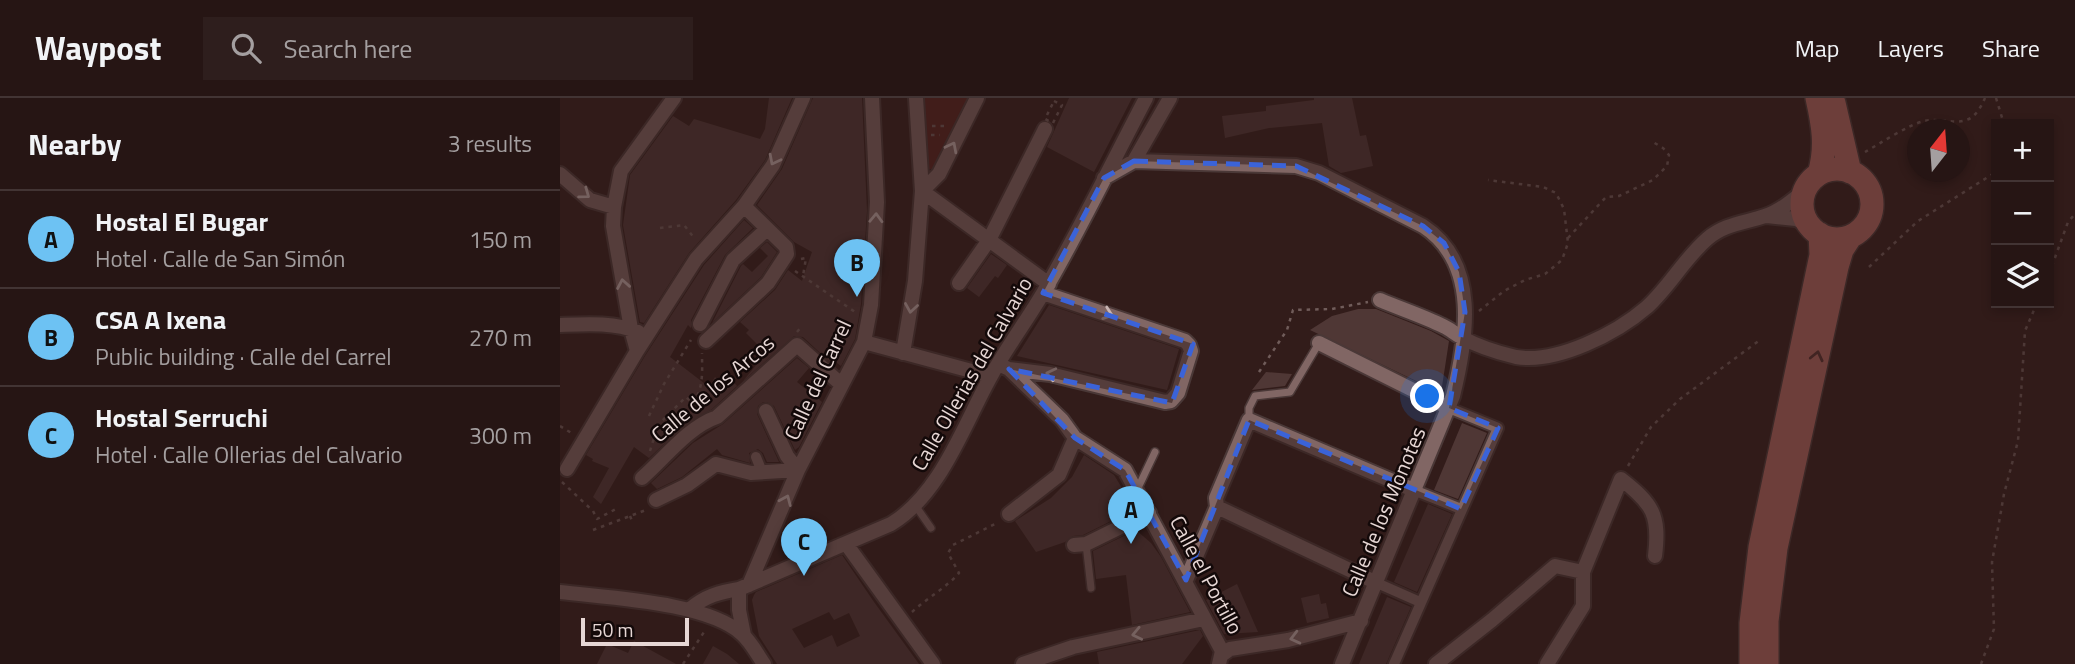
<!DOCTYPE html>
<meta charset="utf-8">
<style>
:root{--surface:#261514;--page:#2e1e1d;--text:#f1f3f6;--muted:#a49fa0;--line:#423434;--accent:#6dc2f3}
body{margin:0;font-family:"Titillium Web",sans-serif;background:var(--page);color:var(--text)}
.controls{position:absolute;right:21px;top:21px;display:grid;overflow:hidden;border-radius:0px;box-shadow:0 4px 10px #0003}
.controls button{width:63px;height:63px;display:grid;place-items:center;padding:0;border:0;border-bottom:2px solid var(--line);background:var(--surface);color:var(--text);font:35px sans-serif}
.compass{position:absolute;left:1347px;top:21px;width:63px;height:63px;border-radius:50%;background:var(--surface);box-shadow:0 4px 10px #0003;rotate:17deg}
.scale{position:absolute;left:21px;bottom:18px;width:108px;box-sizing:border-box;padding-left:7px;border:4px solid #e7d7d5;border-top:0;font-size:19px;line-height:24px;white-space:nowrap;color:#e7d7d5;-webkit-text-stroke:5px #130909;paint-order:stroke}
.you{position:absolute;left:868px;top:299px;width:24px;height:24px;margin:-18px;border:5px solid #fff;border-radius:50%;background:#1a73e8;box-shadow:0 0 0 10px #1a73e833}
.badge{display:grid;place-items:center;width:46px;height:46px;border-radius:50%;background:var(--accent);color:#111;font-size:23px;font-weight:700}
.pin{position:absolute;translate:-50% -58px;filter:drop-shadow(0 2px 4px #0008)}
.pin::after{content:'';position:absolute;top:37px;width:24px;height:21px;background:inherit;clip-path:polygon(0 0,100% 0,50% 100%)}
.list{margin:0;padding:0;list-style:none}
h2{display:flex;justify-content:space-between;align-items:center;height:91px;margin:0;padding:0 28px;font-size:30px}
h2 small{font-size:23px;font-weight:400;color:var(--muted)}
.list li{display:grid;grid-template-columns:46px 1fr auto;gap:21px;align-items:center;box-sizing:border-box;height:98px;padding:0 28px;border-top:2px solid var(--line)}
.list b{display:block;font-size:26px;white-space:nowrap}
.list p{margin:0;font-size:23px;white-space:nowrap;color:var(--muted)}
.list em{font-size:23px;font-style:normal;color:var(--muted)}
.icon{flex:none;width:38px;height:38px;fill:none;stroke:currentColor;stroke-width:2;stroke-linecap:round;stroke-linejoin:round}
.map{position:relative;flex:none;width:1515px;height:566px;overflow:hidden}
header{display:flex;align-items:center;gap:42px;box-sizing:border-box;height:98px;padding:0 35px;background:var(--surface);border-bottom:2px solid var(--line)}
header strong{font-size:33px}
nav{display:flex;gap:38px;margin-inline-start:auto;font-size:24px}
.search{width:490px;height:63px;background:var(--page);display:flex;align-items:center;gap:18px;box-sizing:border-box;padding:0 24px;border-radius:0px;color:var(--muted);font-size:26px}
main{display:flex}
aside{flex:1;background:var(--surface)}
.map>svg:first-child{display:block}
.green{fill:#541f1c}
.building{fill:#4f3735;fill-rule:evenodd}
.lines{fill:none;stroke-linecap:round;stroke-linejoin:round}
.service-casing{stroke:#4a3837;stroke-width:10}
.pedestrian-casing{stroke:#4a3837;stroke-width:14}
.minor-casing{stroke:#4a3837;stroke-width:18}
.trunk-casing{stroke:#4a3837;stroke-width:26}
.path{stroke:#705c5a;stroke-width:2.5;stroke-dasharray:3.5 5;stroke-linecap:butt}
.service{stroke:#816664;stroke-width:7}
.pedestrian{stroke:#816664;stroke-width:10}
.minor{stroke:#816664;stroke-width:14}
.trunk{stroke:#b66862;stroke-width:23}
.oneway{stroke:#c8b5b3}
.oneway2{stroke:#542f2d}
.marked{fill:none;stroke:#3b63d8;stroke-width:5;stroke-dasharray:14 9;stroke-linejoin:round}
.labels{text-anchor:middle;stroke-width:5;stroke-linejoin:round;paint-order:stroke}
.street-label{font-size:21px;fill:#e7d7d5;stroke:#130909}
</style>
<header>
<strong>Waypost</strong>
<div class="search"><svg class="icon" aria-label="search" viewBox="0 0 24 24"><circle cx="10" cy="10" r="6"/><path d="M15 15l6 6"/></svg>Search here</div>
<nav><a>Map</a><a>Layers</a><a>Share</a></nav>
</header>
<main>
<aside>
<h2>Nearby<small>3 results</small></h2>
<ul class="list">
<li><span class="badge">A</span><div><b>Hostal El Bugar</b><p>Hotel · Calle de San Simón</p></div><em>150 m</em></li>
<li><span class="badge">B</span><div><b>CSA A Ixena</b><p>Public building · Calle del Carrel</p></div><em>270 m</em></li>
<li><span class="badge">C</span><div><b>Hostal Serruchi</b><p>Hotel · Calle Ollerias del Calvario</p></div><em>300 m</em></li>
</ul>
</aside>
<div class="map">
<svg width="1515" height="566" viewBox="0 0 1515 566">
<rect width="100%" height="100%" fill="#321c1a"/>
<path class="green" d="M362,0H409L374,71H366Z"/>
<path class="building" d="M209,0H232L205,62L176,102L129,155L84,225L80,224L63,127L70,77L113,18L129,28L134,21L200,41L205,31Z
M253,0H302L307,113L301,206L295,241L281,268L273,262L271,265L243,239L234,238L183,283L206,255L186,235L189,232L180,224L215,192L228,172L242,183L252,154L234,144L197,107L222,71Z
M509,0H572L534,74L487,49Z
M754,0H792L800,38L806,37L813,68L781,75L769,68L762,25L709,30L665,40L662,18L706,13V8L754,2Z
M184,122L193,130L165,157L131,222V230L128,227L110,259L149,289L155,279L162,286L169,279L177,288L152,311L121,330L89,360L74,349L41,406L33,399L49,370L32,363L33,361L26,357L85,258L144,167Z
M207,144L217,154L201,179L152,225L181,168L183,166L192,174L208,158L200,150Z
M431,156L447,167L438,180L435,178L419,199L407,190Z
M489,207L619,251L607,292L457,258Z
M798,211H816L871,233L889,243L881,295L750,232L772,218Z
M237,260L249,270L237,284L262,304L239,349L235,352L214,308L207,304H203L198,308L197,316L219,364H207L203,355L198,351L189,355L190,365L162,357L157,351L122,379L97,391L91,385L133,345L163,326Z
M706,274L732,276L725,288L692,292Z
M902,325L927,335L898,401L874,392Z
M524,357L554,377L575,411L523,437L513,438L505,444L476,454L455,423L491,400L512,379Z
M868,406L892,416L857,494L834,484Z
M576,432L591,445L601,459L630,514L572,527L566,477L536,481L533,453Z
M282,457L314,504L359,566H217L199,538L192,502L194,497L196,494ZM269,514L274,522L289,515L300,538L277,549L272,537L244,550L232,531Z
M677,486L698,534L664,536L646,502Z
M759,496L761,506L766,505L769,520L747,525L741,500Z
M827,499L851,509L826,566H799Z
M640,532L643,538L622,566H539L537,554Z
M74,543L116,566H37L47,546L68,555Z
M153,548L167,556L179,566H143Z"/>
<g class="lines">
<defs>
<path id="service" d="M689,322V310L695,298L730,294L759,245
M577,392L595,354
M355,407L371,430
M526,446L531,490"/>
<path id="pedestrian" d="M196,359L202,374
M856,393L901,411
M817,485L860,504
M834,566L938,330L889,310"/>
<path id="minor" d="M574,63L610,0
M0,76L30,102L54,109
M544,80L574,63L736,68L759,75L863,128C920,165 907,241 893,298L782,566
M362,93L489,186
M362,93L379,76L417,0
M1207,118L1236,121L1250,127
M399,185L429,142L485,31
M820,202C841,211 863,218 883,228C890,231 895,236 901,239C917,248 939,255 956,259C997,266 1057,235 1087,209C1110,188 1124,161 1147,141C1164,126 1184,125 1205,118C1220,113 1233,102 1245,92
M140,226L173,162L207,131
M0,227C25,226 55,224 78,234
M146,243L208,185L227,156L226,149L184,108
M304,244L430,278
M759,245L889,310
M77,253L71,231L53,128L54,109L61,73L114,0
M343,255L355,183L362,93L356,0
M438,266L449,271L502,322L515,340L565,372L662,553L659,566
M449,271L490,276L605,304L611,303L618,295L631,253L629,247L625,243L483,195
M206,313L227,358L238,372
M7,371L77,253L136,161L184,108L213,67L243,0
M82,380C105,360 128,329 157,319L237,247L282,287
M96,402L127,387L156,366L191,375L238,372
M657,409L817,485
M449,416L499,377L515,340
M287,447L373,566
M514,447L526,446L589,415
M626,482L657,409L656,400L689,322L856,393
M189,487L238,372L304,244L311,207L317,104L312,0
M179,491V512L184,537
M0,494C48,500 147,504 182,536C191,544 197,556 204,566
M130,511C145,498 160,494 179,491L331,426C381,396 404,326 431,278C449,245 472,216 490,183C524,123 554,61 586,0
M663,556L670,551L728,542L801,523
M463,566L513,549L644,521
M876,566L932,522L995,468L1023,474
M987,566L1023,508V474L1061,381C1093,406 1100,417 1095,458"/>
<path id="trunk" d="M1257,0C1263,27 1267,49 1259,76
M1274,5L1290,74
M1242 106a35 35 0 1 1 70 0a35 35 0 1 1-70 0Z
M1191,566V525L1200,449L1261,157L1260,136
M1207,566V523L1216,450L1277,169L1282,152L1291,138"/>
</defs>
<use href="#service" class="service-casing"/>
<use href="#pedestrian" class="pedestrian-casing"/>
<use href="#minor" class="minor-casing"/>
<use href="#trunk" class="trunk-casing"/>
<path class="path" d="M1436,0L1444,26
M494,3L502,7L493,25L485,21Z
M372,28H386
M371,37H380
M1305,54C1319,46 1350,26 1364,23C1392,18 1409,37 1425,0
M100,130L124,127L135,141
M1008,140L1046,99L1059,98L1093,82L1107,68L1109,57L1103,50L1093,44
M241,161L246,160L243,178
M1309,169L1358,123L1436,74
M235,173L295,214
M1489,176L1508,124L1515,116
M919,213L944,193L965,182L985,176L1002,162L1008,145L1004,111L996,95L983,89L928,82
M237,234L242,228
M699,274L727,232L733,212L772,211L808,204
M133,305C144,289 142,274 142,255
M89,318L104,286L131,242
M0,328L13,336
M90,353L98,327L126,299L139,311
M1068,368L1091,329L1120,301L1200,242
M2,384L33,413L37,421L56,411
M70,418L73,425
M33,432L86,412
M352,514C367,500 386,490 399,475L388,455L393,447L437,425
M123,566L146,531
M1421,566L1434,531L1432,464L1444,396L1458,343L1465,233L1477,205"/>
<use href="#service" class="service"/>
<use href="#pedestrian" class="pedestrian"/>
<use href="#minor" class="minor"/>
<use href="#trunk" class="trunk"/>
</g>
<defs><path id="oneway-chevron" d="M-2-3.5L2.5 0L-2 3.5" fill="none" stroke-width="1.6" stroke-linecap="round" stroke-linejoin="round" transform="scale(1.75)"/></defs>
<g class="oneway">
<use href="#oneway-chevron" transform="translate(392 49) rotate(-63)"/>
<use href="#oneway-chevron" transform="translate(214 62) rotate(117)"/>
<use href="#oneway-chevron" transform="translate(25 96) rotate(36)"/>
<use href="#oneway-chevron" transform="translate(316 120) rotate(-88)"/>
<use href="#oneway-chevron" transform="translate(63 186) rotate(-100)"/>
<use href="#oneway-chevron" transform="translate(351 210) rotate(99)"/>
<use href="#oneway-chevron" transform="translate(548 216) rotate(19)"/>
<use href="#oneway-chevron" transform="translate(491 276) rotate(-167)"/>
<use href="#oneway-chevron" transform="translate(226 402) rotate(-67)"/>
<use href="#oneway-chevron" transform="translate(577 536) rotate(168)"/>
<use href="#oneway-chevron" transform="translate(735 540) rotate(166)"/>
</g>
<use class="oneway2" href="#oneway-chevron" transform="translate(1257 258) rotate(-77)"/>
<path d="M0 0H1515V566H0ZM574,63L736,68L863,128L884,145L899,174L905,214L889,310L938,330L901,411L689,322L626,482L565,372L515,340L449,271L612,305L633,246L483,195L544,80Z" fill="#321c1a" fill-opacity=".55" fill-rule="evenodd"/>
<path class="marked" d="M574,63L736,68L863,128L884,145L899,174L905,214L889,310L938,330L901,411L689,322L626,482L565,372L515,340L449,271L612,305L633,246L483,195L544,80Z"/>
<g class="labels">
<g class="street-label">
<text transform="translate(412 276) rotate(-60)" y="7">Calle Ollerias del Calvario</text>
<text transform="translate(258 282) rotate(-65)" y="7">Calle del Carrel</text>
<text transform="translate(153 291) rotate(-40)" y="7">Calle de los Arcos</text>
<text transform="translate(824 414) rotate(-67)" y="7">Calle de los Monotes</text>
<text transform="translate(646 477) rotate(62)" y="7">Calle el Portillo</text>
</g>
</g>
</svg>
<div class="controls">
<button>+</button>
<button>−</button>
<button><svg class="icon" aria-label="layers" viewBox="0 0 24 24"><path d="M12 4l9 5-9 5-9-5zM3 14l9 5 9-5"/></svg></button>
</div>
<svg class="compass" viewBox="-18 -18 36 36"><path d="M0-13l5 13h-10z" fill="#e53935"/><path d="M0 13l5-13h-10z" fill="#a49fa0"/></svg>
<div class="scale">50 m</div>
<div class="you"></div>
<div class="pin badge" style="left:571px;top:446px">A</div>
<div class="pin badge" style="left:297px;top:199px">B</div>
<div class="pin badge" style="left:244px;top:478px">C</div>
</div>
</main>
